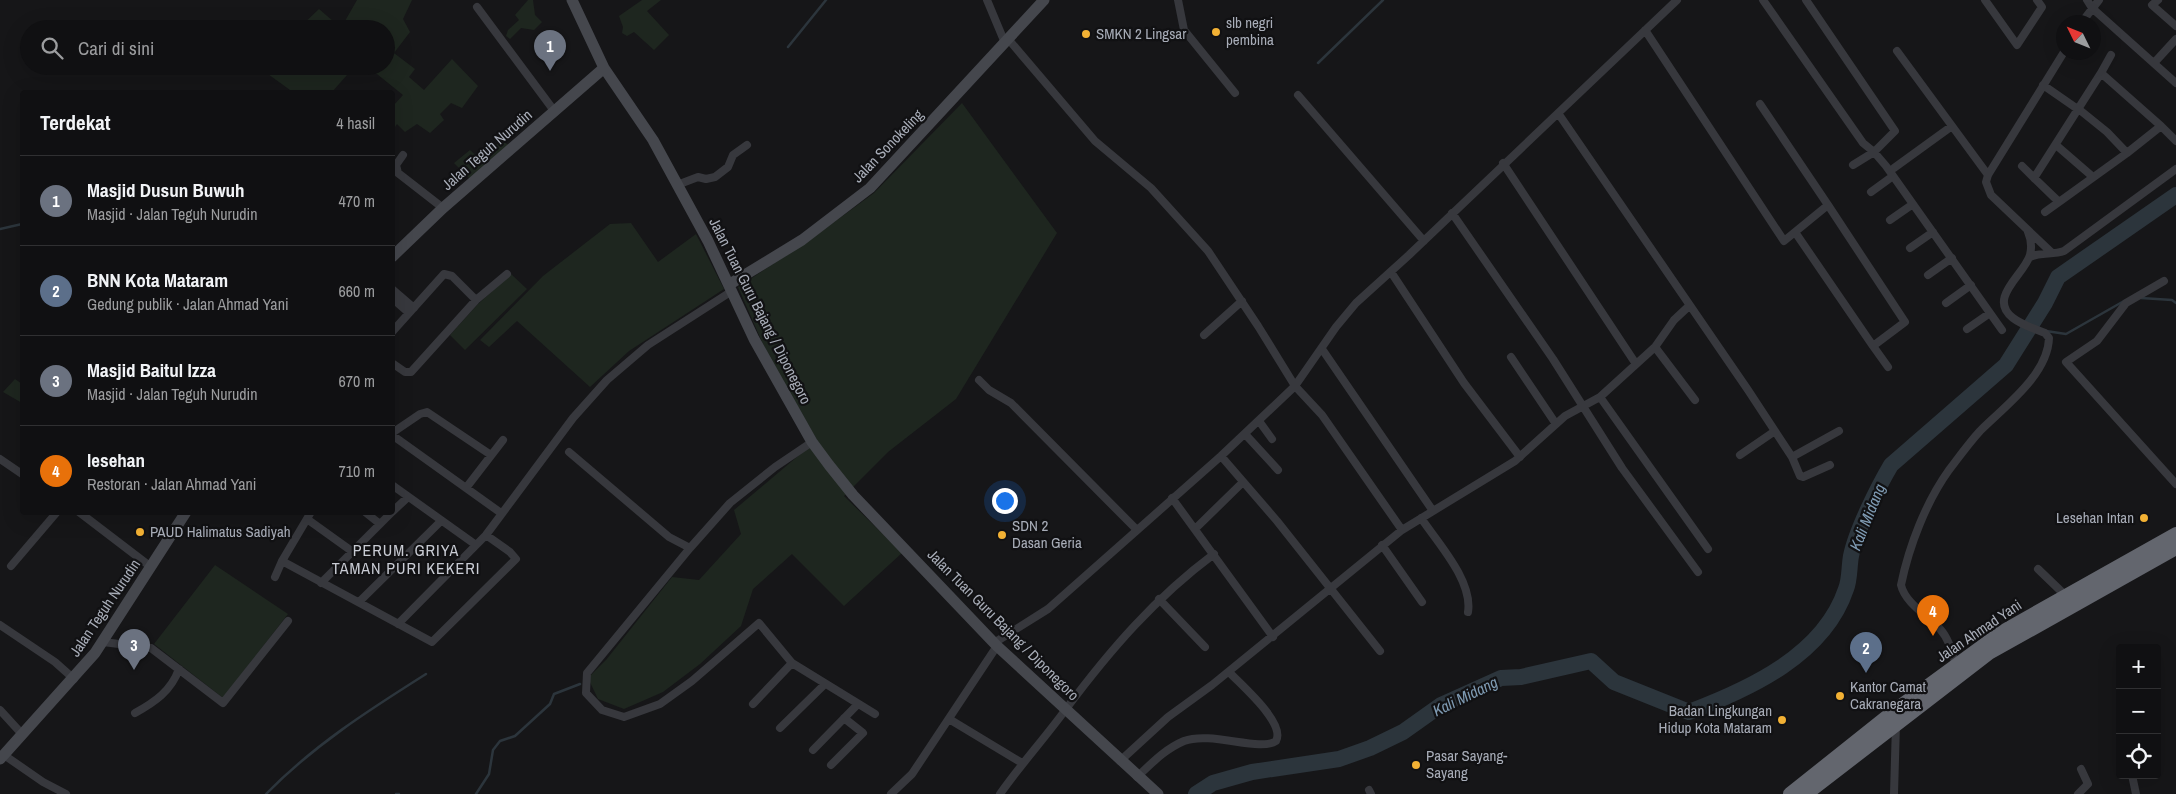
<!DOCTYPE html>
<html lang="id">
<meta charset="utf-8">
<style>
:root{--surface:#101012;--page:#19191b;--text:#f1f3f6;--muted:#9c9d9f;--line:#303032;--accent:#f2b134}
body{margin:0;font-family:"Archivo Narrow",sans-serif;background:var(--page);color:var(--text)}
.controls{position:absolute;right:15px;bottom:15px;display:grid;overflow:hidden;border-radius:5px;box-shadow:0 5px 20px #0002}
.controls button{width:45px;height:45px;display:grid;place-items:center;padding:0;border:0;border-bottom:1px solid var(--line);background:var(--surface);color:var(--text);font:25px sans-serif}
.compass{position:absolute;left:2056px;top:15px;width:45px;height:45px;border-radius:50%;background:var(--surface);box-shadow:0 5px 20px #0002;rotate:313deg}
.you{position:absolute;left:1004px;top:500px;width:18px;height:18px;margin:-12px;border:4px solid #fff;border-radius:50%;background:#1a73e8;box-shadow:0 0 0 8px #1a73e833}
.badge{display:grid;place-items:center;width:32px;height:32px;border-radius:50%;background:var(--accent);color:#fff;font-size:16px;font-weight:700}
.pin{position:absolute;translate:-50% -41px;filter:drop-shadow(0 1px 2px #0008)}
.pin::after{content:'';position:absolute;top:26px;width:18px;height:15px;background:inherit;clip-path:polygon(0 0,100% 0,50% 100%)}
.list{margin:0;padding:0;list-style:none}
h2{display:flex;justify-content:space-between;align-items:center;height:65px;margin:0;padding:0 20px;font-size:21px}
h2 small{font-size:16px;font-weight:400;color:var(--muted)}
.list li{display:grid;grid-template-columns:32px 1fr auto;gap:15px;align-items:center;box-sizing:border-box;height:90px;padding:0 20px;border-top:1px solid var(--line)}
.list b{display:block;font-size:19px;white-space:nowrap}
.list p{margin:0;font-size:16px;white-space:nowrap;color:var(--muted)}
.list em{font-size:16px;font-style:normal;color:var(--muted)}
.icon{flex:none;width:28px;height:28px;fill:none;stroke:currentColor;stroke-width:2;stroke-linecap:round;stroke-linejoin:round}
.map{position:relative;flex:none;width:2176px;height:794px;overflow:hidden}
.search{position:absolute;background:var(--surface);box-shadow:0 5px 20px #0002;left:20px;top:20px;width:375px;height:55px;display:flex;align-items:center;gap:12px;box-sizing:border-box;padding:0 18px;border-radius:28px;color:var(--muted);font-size:19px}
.panel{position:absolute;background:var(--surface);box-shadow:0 5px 20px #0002;left:20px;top:90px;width:375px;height:425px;border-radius:5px}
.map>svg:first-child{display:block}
.green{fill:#1e261f}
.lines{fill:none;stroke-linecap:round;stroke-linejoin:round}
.stream{stroke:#2c353c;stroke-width:2.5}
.river{stroke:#2c353c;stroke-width:16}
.street{stroke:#37383d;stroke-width:8}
.secondary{stroke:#45474d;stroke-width:11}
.highway{stroke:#63666e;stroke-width:14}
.poi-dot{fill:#f2b134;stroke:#111113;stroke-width:2}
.labels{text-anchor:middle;stroke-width:4.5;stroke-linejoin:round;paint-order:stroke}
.poi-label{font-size:15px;fill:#a8adb8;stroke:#111113;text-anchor:start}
.street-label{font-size:15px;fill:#a8adb8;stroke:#111113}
.water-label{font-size:16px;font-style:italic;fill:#7f9bb3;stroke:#111113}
.neighbourhood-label{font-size:16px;letter-spacing:1px;fill:#c9ccd4;stroke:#111113}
</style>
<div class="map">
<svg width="2176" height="794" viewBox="0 0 2176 794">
<rect width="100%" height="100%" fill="#161618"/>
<path class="green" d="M357,0H412L403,19L410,32L394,53L415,69L409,77L424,90L452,59L478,86L462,108L451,103L440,114L444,120L430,133L417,124L405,132L397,124L393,130V106L403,95L367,66H386V29H298L319,9L341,28Z
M528,0H533L535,15L542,22L534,30L521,28L510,39L506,36L508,30L519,20L515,15Z
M642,0H661L647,11L669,35L654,50L634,32L627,36L622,33L623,27L619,16Z
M263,66H355L332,92H289L290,90L261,69Z
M962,103L1057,233L956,399L888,452L844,496L902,553L844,606L792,554L753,589L741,626L700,664L663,692L624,709L598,699L588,678L606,660L672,577L699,580L741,534L734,510L817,440L766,351L738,287L807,242L874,193Z
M501,140L510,146L470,179L454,163L470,150L480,159Z
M631,223L658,262L696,234L724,289L629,351L590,387L517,321L489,347L480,340L543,276L610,224Z
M511,274L527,289L465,350L450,335L478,304Z
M15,379L22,384V403L3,392Z
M215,565L288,614L223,698L154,644Z"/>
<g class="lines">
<path class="stream" d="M788,47L826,0
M1318,63L1383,0
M0,229L22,224
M2141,298L2172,300L2176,303
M2046,331L2066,334L2124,301
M266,794C314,745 369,710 426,674
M396,794H399
M476,794L489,774L493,750L500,741L515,736L550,704L554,694L580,684"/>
<path class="river" d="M1196,794L1213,783L1252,772L1339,759L1370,748L1403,732L1441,705L1501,678L1521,677L1591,661L1614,682L1689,712C1750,689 1824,655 1846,589C1850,579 1849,567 1851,556C1856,531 1878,487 1891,465L2006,365L2045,303L2058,277L2176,195"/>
<path class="street" d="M987,0L1005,43
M1178,0L1184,30L1235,93
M1763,0L1863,143L1874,152L1886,166L2002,330
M1806,0L1895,131L1874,152L1853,165
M1985,0L2017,45L2042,7L2037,0
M2087,0L2092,8L2176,83
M2158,0L2152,5L2176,26
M477,7L555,112
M2082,22L2099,0
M1645,30L1784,241L1828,205L1760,104
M1009,40L1095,141L1151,188L1208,251L1258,326L1295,386L1322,415L1402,530
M1897,51L1988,175
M2154,63L2176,39
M2101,73L2111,55
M2043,85L2079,110L2081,111L2107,132L2127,153L2161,126L2101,73L2034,178L2059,202L2127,153
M1298,95L1424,241
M1558,113L1748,390L1792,457L1800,476L1803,477L1830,465
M2161,126L2176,141
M2056,145L2093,177
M403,155L396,165L398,173L443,208
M1503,163L1636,364
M2022,166L2034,178
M1894,168L1952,126
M677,185L698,177L706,179L715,177L728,167L733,155L747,145
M1871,192L1893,176
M2045,212L2059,202
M1452,213L1553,359L1622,468L1698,572
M1890,220L1913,204
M1795,232L1873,346L1905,322L1828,205
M1910,248L1933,232
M2052,253L1991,195L1986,182L1988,175L2064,52
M2030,257C2041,252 2053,255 2064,251L2176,169
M1391,272L1464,383L1520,457
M1928,275L1952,258
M2164,281L2126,303L2097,341L2066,362L2176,484
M392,289L414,308
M392,298L409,313
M1946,303L1971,285
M1967,329L1990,313
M392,332L444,274L452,276L476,300
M1204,335L1242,301
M1873,346L1888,367
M1655,347L1695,400
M1322,349L1433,511
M1511,357L1556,424
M392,363L405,372H411L476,300L507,274
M979,380L989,390L1011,403L1137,530
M1600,397L1708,549
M1259,421L1272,439
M392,433L420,414L427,412L491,455
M1245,434L1278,470
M392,435L501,513
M812,442L775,467L730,503L690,548L587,673L586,693L602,710L624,717L660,704L692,681L759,623L792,663L875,714
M569,452L669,537L690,548
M1740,455L1775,431
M1221,456L1277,521L1380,651
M1792,457L1839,431
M0,459L22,474
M392,485L476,545
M466,488L503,440
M1172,498L1273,637
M79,512L151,567
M365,512L380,524
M392,512L408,497
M1421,518C1438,543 1473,581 1468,612
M307,519L353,552
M1195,529L1243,482
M1382,545L1422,602
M282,561L432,642L516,559L510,552L486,535
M11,566L57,512
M2038,569L2065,595
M275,577L282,561L311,512
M321,583L392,512
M1159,599L1205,647
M359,602L441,521
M398,624L486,535L573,418L607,380L648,345L732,291
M0,625L55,662L74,679
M103,642L151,648L223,703L288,621
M994,643L1048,609L1221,456L1295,386L1336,327L1356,303L1409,255L1677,0
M1956,665C1952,652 1949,639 1940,629C1928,616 1905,603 1901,585C1909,546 1926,502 1949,470C1959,457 1969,443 1980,431C2004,407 2048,375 2049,338L2045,333C2035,329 2022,325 2013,318C1987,298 2024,275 2030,255C2032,247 2031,239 2028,232
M753,704L792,663
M0,710L21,733
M135,713C155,702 171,691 179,669
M949,719L1022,763
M780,728L825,684
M813,750L858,704
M4,755L43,782L66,794
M1120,761L1168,717L1212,685L1402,530L1515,461L1565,416L1600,397L1655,347L1674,320L1689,306
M831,765L863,733L844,718
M2132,775L2136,794
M1137,777C1152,763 1165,749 1184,741C1211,731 1260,752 1276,741C1286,723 1241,685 1229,672
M1369,790L1371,794
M891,794L912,774L997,646
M1000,794C1021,764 1045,738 1066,709C1110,650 1155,598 1214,554
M1894,794L1896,724
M2078,794L2088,784L2081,769"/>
<path class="secondary" d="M572,0L604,68L653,140L708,241L754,339L812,442L829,465L853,495L997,646L1158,794
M392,257L443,208L604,68
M730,284L802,240L870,188L1044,0
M0,759L95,653L186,512"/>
<path class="highway" d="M1790,794L1898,708L2002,632L2176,534
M1806,794L1989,653L2176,548"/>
</g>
<g class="poi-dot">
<circle cx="1216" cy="32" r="5"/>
<circle cx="1086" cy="34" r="5"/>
<circle cx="2144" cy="518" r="5"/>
<circle cx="140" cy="532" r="5"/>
<circle cx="1002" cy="535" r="5"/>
<circle cx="1840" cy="696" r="5"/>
<circle cx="1782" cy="720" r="5"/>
<circle cx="1416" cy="765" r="5"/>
</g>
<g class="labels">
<g class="poi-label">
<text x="1226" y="28">slb negri<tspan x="1226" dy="17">pembina</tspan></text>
<text x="1096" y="39">SMKN 2 Lingsar</text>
<text x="2134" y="523" text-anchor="end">Lesehan Intan</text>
<text x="1012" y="531">SDN 2<tspan x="1012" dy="17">Dasan Geria</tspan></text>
<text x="150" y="537">PAUD Halimatus Sadiyah</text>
<text x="1850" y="692">Kantor Camat<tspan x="1850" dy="17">Cakranegara</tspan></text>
<text x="1772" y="716" text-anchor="end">Badan Lingkungan<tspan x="1772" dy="17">Hidup Kota Mataram</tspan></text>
<text x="1426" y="761">Pasar Sayang-<tspan x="1426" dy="17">Sayang</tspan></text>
</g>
<g class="street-label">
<text transform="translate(888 146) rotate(-46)" y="5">Jalan Sonokeling</text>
<text transform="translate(487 150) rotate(-41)" y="5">Jalan Teguh Nurudin</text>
<text transform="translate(760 311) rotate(63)" y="5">Jalan Tuan Guru Bajang / Diponegoro</text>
<text transform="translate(105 608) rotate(-56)" y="5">Jalan Teguh Nurudin</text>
<text transform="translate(1003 625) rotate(45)" y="5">Jalan Tuan Guru Bajang / Diponegoro</text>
<text transform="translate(1979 631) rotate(-34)" y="5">Jalan Ahmad Yani</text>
</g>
<g class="water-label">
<text transform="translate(1867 517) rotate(-68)" y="6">Kali Midang</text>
<text transform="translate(1465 696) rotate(-26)" y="6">Kali Midang</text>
</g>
<g class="neighbourhood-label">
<text x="406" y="556">PERUM. GRIYA<tspan x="406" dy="18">TAMAN PURI KEKERI</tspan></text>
</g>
</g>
</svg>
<div class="controls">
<button>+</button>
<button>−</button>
<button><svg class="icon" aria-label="locate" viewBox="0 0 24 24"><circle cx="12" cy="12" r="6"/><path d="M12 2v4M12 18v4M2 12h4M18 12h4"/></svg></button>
</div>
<svg class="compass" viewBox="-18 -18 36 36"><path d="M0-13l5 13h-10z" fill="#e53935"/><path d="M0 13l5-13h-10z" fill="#9c9d9f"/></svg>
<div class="you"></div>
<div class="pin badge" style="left:550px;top:71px;background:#6b7280">1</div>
<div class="pin badge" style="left:1866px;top:673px;background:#5c6f8a">2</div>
<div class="pin badge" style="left:134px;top:670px;background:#6b7280">3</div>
<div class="pin badge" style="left:1933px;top:636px;background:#e8710a">4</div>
<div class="search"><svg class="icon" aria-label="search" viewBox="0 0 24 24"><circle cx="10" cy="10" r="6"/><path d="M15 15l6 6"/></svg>Cari di sini</div>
<section class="panel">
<h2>Terdekat<small>4 hasil</small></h2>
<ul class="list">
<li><span class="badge" style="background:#6b7280">1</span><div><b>Masjid Dusun Buwuh</b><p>Masjid · Jalan Teguh Nurudin</p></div><em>470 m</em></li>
<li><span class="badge" style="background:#5c6f8a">2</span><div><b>BNN Kota Mataram</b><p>Gedung publik · Jalan Ahmad Yani</p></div><em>660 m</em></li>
<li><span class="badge" style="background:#6b7280">3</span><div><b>Masjid Baitul Izza</b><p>Masjid · Jalan Teguh Nurudin</p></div><em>670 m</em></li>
<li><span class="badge" style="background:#e8710a">4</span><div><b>lesehan</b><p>Restoran · Jalan Ahmad Yani</p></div><em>710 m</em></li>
</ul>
</section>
</div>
